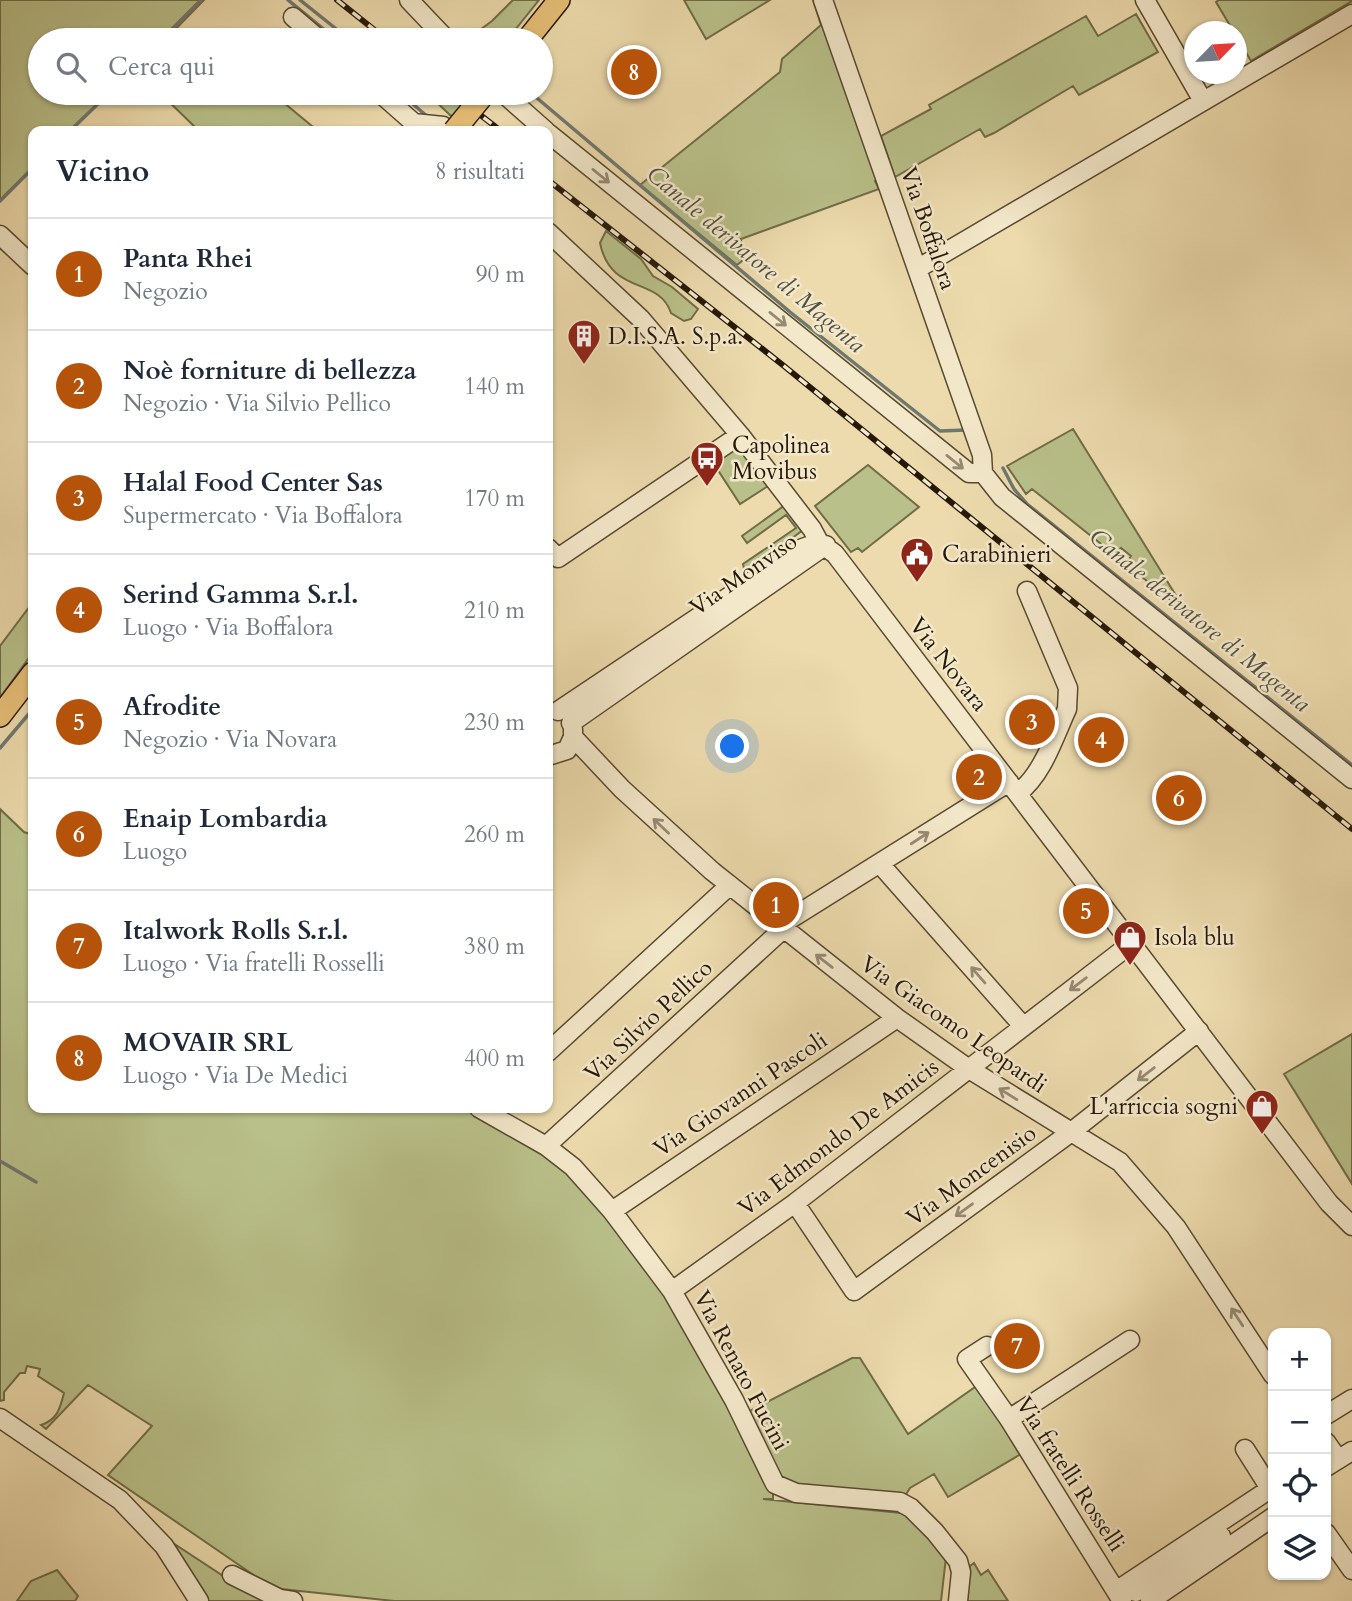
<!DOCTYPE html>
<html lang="it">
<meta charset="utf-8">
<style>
:root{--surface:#fff;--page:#f2f2f3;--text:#1f2937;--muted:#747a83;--line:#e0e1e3;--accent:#b45309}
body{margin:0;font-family:Cardo,serif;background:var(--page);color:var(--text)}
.controls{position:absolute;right:21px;bottom:21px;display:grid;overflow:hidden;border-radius:14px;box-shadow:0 2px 5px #0004}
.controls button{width:63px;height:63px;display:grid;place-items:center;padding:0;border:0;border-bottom:2px solid var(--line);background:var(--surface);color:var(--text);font:35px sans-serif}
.compass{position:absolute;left:1184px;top:21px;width:63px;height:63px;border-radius:50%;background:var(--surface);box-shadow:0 2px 5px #0004;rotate:65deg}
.you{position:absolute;left:733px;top:747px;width:24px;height:24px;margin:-18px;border:5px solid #fff;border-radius:50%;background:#1a73e8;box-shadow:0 0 0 10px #1a73e833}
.badge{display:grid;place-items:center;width:46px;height:46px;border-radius:50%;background:var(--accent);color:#fff;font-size:23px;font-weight:700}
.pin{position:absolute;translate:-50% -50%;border:4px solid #fff;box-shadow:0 2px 7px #0006}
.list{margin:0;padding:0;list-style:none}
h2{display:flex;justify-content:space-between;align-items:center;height:91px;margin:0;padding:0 28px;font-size:30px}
h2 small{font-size:23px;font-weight:400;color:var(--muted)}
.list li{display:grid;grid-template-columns:46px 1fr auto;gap:21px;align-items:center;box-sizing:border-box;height:112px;padding:0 28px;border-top:2px solid var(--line)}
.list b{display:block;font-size:26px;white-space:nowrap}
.list p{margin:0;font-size:23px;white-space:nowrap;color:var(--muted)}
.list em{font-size:23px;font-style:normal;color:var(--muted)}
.icon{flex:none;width:38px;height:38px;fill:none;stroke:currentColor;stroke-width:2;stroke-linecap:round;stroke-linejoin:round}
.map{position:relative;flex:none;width:1352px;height:1601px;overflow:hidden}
.search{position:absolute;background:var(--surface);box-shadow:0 2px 5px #0004;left:28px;top:28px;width:525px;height:77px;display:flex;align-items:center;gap:18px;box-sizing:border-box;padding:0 24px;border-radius:38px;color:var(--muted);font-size:26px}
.panel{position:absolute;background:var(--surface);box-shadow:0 2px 5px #0004;left:28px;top:126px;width:525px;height:987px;border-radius:14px}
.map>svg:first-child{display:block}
.green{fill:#b9c089;stroke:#706c48;stroke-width:2}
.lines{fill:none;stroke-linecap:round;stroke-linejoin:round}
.stream{stroke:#6e7870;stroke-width:3.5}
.minor-casing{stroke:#584931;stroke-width:21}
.major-casing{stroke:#261808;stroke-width:24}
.minor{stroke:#f3e8ca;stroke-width:18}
.major{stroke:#e6be76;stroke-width:21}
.rail-casing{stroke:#261808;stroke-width:6}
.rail{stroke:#f3e8ca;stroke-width:3.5;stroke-dasharray:10;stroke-linecap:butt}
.major-bridge-casing{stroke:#261808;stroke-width:24;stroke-linecap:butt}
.major-bridge{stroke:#e6be76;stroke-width:21}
.oneway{stroke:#978a73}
.labels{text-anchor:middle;stroke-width:5;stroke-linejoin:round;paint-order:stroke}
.street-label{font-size:23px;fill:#261808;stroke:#f3e8ca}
.poi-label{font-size:23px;fill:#261808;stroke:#f3e8ca;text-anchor:start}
.water-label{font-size:24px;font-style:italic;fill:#505045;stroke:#f3e8ca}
</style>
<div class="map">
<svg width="1352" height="1601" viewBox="0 0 1352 1601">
<rect width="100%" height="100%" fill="#eddbad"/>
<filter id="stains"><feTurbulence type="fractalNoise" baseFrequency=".00286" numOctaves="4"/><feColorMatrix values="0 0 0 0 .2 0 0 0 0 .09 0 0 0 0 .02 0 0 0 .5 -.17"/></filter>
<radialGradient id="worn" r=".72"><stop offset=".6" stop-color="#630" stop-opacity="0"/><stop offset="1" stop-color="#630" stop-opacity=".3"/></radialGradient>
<path class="green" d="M0,0H204L165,40H40V93H109L69,131H33V167L0,200Z
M513,0H539L507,40H466L492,21Z
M684,0H770L706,39Z
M813,0H817L879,177L875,181L879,189L741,239L742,261L737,265L640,185L780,72L782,59L821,25Z
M1219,0H1352V1L1251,61L1216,2Z
M1136,14L1158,52L1079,95L1073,86L994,133L985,137L980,129L895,177L881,136L931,109L929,105L1086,16L1098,36Z
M160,93H216L223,99L229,93H272L318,131H199Z
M427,93H472L452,117Z
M606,231L641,259L653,276L672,287L698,309L691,319L684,321L671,313C659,276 611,296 600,243Z
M1073,429L1185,610L1184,611L1126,564L1131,556L1121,548L1115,555L1032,489L1026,494L1007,466Z
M739,446L768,486L740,504L712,461Z
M868,465L919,507L862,552L858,548L851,552L815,506Z
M785,505L803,530L745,573L743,564L796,528L786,515L747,543L742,536Z
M33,602V652L0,698V646Z
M0,809L24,832L33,835V1108H466L537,1146L583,1182L665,1289L773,1488V1499H763L911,1514L946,1557L941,1601H394L281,1589L255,1576L108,1475L152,1426L88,1385L46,1429L41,1425C57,1420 60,1409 64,1393L38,1376L40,1369L27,1366L25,1373H20L4,1392V1400L0,1401Z
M1352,1034V1184L1284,1074Z
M852,1358H860L908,1434L978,1385L1021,1454L948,1497L934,1474L910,1488L905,1496L784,1485L746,1413Z
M173,1543L234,1583L273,1601H208Z
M974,1563L981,1575L988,1570L1008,1601H967L970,1566Z
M57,1570L78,1596L75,1601H17L31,1581Z"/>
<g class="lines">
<path class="stream" d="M288,0L337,40
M300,0L350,40
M161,40L201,0
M400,93L428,117
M531,93L790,312L940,431L966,430
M70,131L109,93
M0,201L33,168
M1003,468L1014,489L1027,504L1352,765
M0,748L33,709
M0,1161L36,1182"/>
<defs>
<path id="minor" d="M409,0L447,40
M823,0L982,455L983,473
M1145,0L1203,101
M293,17L320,40
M380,93L414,123L443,126L450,131
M503,93L546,131
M548,133L969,473H983
M548,232L641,319L740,435L812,529L819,542L835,554L1329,1203L1352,1226
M0,235L33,266
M917,269L1352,14
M983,473L1002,497L1352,779
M548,548L558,558L740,435
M558,711L800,549L819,542
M571,723L826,545
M573,737L622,789L712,871L897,1018L969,1069L1120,1162L1176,1227L1273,1375
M548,756L567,750L573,737V729
M1018,793C1043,774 1054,737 1067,709L1068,688L1027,591
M880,864L1023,1026
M779,926L1009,782
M548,1052L730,885
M479,1108L546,1146L573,1167L612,1211L672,1291L734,1400L775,1484L796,1493L900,1502L911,1508L935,1532L958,1561L961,1572L958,1601
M546,1146L783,929
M795,1203L854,1291L1070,1133L1199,1031
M612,1211L897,1018
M672,1291L795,1203L1132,943
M987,1346L967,1359L1009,1419L1122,1601
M1326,1415L1352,1399
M0,1418L120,1500L164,1546L199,1601
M1009,1419L1130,1340
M1326,1442L1338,1459
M1245,1449L1269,1487L1273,1484
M1326,1467L1352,1451
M1326,1533L1352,1570
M232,1575L280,1599L293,1601
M1116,1591L1273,1487
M1136,1592L1221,1536
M1150,1601L1273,1517"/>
<path id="major" d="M527,40L559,0
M0,716L33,673"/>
</defs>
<use href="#minor" class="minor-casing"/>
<use href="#major" class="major-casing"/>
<use href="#minor" class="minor"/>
<use href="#major" class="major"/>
<defs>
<path id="rail" d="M337,0L387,40
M452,93L501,131
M548,180L784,366L1352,829"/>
</defs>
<use href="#rail" class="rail-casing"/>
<use href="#rail" class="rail"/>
<defs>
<path id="major-bridge" d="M454,131L485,93"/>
</defs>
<use href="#major-bridge" class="major-bridge-casing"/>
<use href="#major-bridge" class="major-bridge"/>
</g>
<defs><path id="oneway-shaft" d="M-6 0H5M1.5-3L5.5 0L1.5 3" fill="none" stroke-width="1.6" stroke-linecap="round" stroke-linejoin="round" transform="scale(1.75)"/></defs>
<g class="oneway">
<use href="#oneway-shaft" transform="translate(601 176) rotate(39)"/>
<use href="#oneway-shaft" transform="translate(778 319) rotate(39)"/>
<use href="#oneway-shaft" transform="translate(955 462) rotate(39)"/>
<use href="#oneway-shaft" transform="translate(661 826) rotate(-137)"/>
<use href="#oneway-shaft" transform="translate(920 838) rotate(-33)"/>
<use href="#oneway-shaft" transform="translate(824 961) rotate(-142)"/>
<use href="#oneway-shaft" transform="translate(978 975) rotate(-131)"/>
<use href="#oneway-shaft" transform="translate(1078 984) rotate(143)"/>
<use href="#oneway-shaft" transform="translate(1146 1074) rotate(142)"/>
<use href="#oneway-shaft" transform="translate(1008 1094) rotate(-148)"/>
<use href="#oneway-shaft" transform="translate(964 1210) rotate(144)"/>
<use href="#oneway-shaft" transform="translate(1237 1317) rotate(-123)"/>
</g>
<defs>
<symbol id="building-pin" viewBox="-11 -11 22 30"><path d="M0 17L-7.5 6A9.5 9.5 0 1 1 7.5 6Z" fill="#8f2418" stroke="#f3e8ca"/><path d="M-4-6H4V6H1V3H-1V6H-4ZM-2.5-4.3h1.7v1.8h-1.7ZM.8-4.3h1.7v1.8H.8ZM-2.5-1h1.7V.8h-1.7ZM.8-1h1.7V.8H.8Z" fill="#fff"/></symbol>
<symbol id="bus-pin" viewBox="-11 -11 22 30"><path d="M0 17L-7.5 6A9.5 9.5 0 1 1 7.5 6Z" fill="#8f2418" stroke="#f3e8ca"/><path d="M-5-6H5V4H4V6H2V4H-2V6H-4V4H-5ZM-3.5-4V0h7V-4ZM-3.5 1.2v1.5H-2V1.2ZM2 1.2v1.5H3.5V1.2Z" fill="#fff"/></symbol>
<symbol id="civic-pin" viewBox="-11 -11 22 30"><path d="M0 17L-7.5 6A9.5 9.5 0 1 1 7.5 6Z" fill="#8f2418" stroke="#f3e8ca"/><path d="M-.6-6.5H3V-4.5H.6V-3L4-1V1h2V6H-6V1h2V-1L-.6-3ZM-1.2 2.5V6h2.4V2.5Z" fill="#fff"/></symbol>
<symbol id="shop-pin" viewBox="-11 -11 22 30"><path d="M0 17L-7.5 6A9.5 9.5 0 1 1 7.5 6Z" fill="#8f2418" stroke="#f3e8ca"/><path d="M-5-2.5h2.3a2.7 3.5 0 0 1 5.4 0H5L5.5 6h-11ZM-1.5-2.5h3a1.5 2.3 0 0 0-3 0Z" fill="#fff"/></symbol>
</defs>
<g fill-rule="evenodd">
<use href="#building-pin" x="565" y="317" width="38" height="52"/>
<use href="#bus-pin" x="688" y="439" width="38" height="52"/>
<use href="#civic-pin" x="898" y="535" width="38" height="52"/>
<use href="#shop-pin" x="1111" y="918" width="38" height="52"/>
<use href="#shop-pin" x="1243" y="1087" width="38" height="52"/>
</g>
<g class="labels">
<g class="street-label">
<text transform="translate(929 228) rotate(71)" y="8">Via Boffalora</text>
<text transform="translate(743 574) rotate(-35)" y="8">Via Monviso</text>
<text transform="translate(949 664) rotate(52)" y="8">Via Novara</text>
<text transform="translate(648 1020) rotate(-43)" y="8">Via Silvio Pellico</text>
<text transform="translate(954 1024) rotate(35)" y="8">Via Giacomo Leopardi</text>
<text transform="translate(740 1094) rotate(-34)" y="8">Via Giovanni Pascoli</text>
<text transform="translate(838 1137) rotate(-37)" y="8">Via Edmondo De Amicis</text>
<text transform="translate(971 1175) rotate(-36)" y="8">Via Moncenisio</text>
<text transform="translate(742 1370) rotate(62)" y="8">Via Renato Fucini</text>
<text transform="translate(1071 1474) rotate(57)" y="8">Via fratelli Rosselli</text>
</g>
<g class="poi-label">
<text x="608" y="344">D.I.S.A. S.p.a.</text>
<text x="732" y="453">Capolinea<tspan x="732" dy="26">Movibus</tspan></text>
<text x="942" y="562">Carabinieri</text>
<text x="1154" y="945">Isola blu</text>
<text x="1238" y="1114" text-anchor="end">L'arriccia sogni</text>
</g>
<g class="water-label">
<text transform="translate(756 259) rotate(40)" y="8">Canale derivatore di Magenta</text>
<text transform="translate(1200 620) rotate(39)" y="8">Canale derivatore di Magenta</text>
</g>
</g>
<rect width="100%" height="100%" filter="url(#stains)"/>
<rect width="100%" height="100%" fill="url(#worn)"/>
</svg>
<div class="controls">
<button>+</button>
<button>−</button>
<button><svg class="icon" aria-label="locate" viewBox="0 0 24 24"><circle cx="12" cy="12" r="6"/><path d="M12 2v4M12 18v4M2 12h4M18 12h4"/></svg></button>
<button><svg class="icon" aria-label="layers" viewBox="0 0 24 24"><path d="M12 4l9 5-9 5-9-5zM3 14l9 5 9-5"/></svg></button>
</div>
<svg class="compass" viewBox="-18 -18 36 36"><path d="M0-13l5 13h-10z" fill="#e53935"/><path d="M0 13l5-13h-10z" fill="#747a83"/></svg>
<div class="you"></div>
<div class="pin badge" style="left:776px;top:905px">1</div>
<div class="pin badge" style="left:979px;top:777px">2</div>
<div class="pin badge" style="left:1032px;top:722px">3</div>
<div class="pin badge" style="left:1101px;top:740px">4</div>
<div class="pin badge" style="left:1086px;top:911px">5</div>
<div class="pin badge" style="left:1179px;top:798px">6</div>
<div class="pin badge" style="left:1017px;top:1346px">7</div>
<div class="pin badge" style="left:634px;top:72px">8</div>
<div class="search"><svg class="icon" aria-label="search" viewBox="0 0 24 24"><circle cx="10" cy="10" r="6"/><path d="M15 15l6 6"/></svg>Cerca qui</div>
<section class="panel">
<h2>Vicino<small>8 risultati</small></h2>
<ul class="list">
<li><span class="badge">1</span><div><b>Panta Rhei</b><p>Negozio</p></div><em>90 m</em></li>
<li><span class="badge">2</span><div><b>Noè forniture di bellezza</b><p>Negozio · Via Silvio Pellico</p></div><em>140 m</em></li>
<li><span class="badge">3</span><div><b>Halal Food Center Sas</b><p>Supermercato · Via Boffalora</p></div><em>170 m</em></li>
<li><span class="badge">4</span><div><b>Serind Gamma S.r.l.</b><p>Luogo · Via Boffalora</p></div><em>210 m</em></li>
<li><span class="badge">5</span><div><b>Afrodite</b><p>Negozio · Via Novara</p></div><em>230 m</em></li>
<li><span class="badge">6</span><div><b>Enaip Lombardia</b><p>Luogo</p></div><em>260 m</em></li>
<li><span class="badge">7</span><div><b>Italwork Rolls S.r.l.</b><p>Luogo · Via fratelli Rosselli</p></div><em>380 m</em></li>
<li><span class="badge">8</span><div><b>MOVAIR SRL</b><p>Luogo · Via De Medici</p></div><em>400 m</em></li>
</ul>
</section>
</div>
